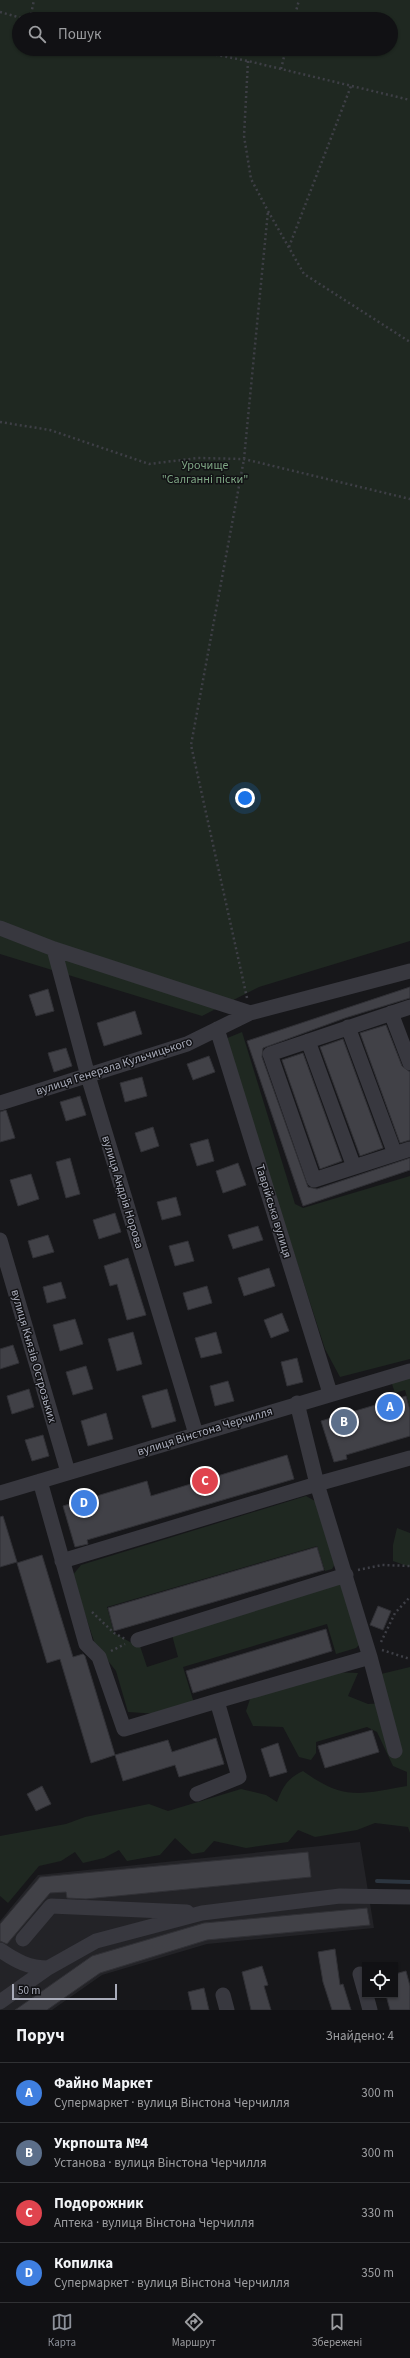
<!DOCTYPE html>
<html lang="uk">
<meta charset="utf-8">
<style>
:root{--surface:#111114;--page:#1a1a1d;--text:#f1f3f6;--muted:#9c9da0;--line:#303134;--accent:#8c9099}
body{margin:0;font-family:"Source Sans 3",sans-serif;background:var(--page);color:var(--text)}
.controls{position:absolute;right:12px;bottom:12px;display:grid;overflow:hidden;border-radius:0px;box-shadow:0 1px 3px #0004}
.controls button{width:36px;height:36px;display:grid;place-items:center;padding:0;border:0;border-bottom:1px solid var(--line);background:var(--surface);color:var(--text);font:20px sans-serif}
.scale{position:absolute;left:12px;bottom:10px;width:105px;box-sizing:border-box;padding-left:4px;border:2px solid #a9acba;border-top:0;font-size:11px;line-height:14px;white-space:nowrap;color:#a9acba;-webkit-text-stroke:3px #121215;paint-order:stroke}
.you{position:absolute;left:245px;top:798px;width:14px;height:14px;margin:-10px;border:3px solid #fff;border-radius:50%;background:#1a73e8;box-shadow:0 0 0 6px #1a73e833}
.badge{display:grid;place-items:center;width:26px;height:26px;border-radius:50%;background:var(--accent);color:#fff;font-size:13px;font-weight:700}
.pin{position:absolute;translate:-50% -50%;border:2px solid #fff;box-shadow:0 1px 4px #0006}
.list{margin:0;padding:0;list-style:none}
h2{display:flex;justify-content:space-between;align-items:center;height:52px;margin:0;padding:0 16px;font-size:17px}
h2 small{font-size:13px;font-weight:400;color:var(--muted)}
.list li{display:grid;grid-template-columns:26px 1fr auto;gap:12px;align-items:center;box-sizing:border-box;height:60px;padding:0 16px;border-top:1px solid var(--line)}
.list b{display:block;font-size:15px;white-space:nowrap}
.list p{margin:0;font-size:13px;white-space:nowrap;color:var(--muted)}
.list em{font-size:13px;font-style:normal;color:var(--muted)}
.icon{flex:none;width:22px;height:22px;fill:none;stroke:currentColor;stroke-width:2;stroke-linecap:round;stroke-linejoin:round}
.map{position:relative;flex:none;width:410px;height:2010px;overflow:hidden}
.search{position:absolute;background:var(--surface);box-shadow:0 1px 3px #0004;left:12px;right:12px;top:12px;height:44px;display:flex;align-items:center;gap:10px;box-sizing:border-box;padding:0 14px;border-radius:22px;color:var(--muted);font-size:15px}
.sheet{height:292px;background:var(--surface)}
nav{display:flex;justify-content:space-around;align-items:center;box-sizing:border-box;height:56px;border-top:1px solid var(--line);background:var(--surface);font-size:11px;color:var(--muted)}
nav a{display:grid;justify-items:center;gap:2px}
nav .on{color:var(--accent)}
.map>svg:first-child{display:block}
.built{fill:#232327}
.green{fill:#1f2821;fill-rule:evenodd}
.lines{fill:none;stroke-linecap:round;stroke-linejoin:round}
.stream{stroke:#2c353f;stroke-width:4}
.building{fill:#414147;stroke:#313136}
.path{stroke:#3e3f46;stroke-width:2.5;stroke-dasharray:2 3;stroke-linecap:butt}
.minor{stroke:#38383f;stroke-width:15}
.labels{text-anchor:middle;stroke-width:3;stroke-linejoin:round;paint-order:stroke}
.park-label{font-size:12px;fill:#7ea684;stroke:#121215}
.street-label{font-size:12px;fill:#a9acba;stroke:#121215}
</style>
<div class="map">
<svg width="410" height="2010" viewBox="0 0 410 2010">
<rect width="100%" height="100%" fill="#17171a"/>
<path class="built" d="M360,1842L374,1928L207,1944L102,1975L52,2010H0V1921L38,1875Z"/>
<path class="green" d="M0,0H410V941L259,987L202,1016L0,954ZM19,19H391V49H19Z
M242,1032L295,1204L303,1208L410,1176V1359L340,1377L325,1349L225,1039Z
M410,1376V1408L405,1390L395,1393L391,1381Z
M306,1496L315,1501L335,1564L332,1569L325,1571L317,1546L107,1607L114,1633L130,1642L138,1640L147,1667L178,1657L172,1635L339,1582L344,1585L360,1644L356,1648L336,1654L327,1624L183,1667L194,1703L159,1714L128,1712L116,1671L95,1644L72,1576L81,1565Z
M397,1528L410,1533V1567L393,1561V1545Z
M410,1667V1833L408,1827L375,1823L357,1830L315,1837L298,1830L288,1842L246,1848L214,1841L204,1852L192,1854L175,1838L160,1855L127,1861L119,1850L104,1858L83,1863L75,1852L61,1861L39,1866L8,1903L0,1896V1836L66,1824L85,1817L149,1804L168,1811L241,1789L266,1795L277,1802C283,1786 288,1778 303,1771C344,1801 361,1794 407,1786V1772L393,1766L377,1732L367,1727L316,1742V1753L311,1760L299,1757L283,1727L253,1726L246,1711L251,1696L332,1672L358,1673L348,1696L368,1704L388,1703L381,1674Z"/>
<g class="lines">
<path class="stream" d="M377,1881L410,1882"/>
</g>
<path class="building" d="M410,987V998L345,1018L263,1048L262,1057L308,1187L317,1189L410,1158V1170L303,1206L247,1041Z
M48,989L54,1011L36,1016L29,995Z
M135,1011L142,1034L104,1046L97,1023Z
M386,1025L402,1066L410,1072V1140L400,1143L360,1033Z
M343,1039L383,1148L360,1156L320,1047Z
M66,1048L72,1066L54,1072L48,1053Z
M303,1053L342,1161L320,1169L282,1060Z
M209,1056L215,1072L193,1080L187,1064Z
M142,1077L147,1096L125,1102L120,1083Z
M80,1096L86,1115L66,1121L60,1102Z
M6,1110L15,1138L0,1142V1112Z
M153,1127L159,1146L141,1152L135,1133Z
M208,1139L214,1161L197,1166L190,1144Z
M70,1158L80,1194L66,1198L56,1162Z
M238,1163L246,1185L223,1193L216,1171Z
M31,1174L39,1199L18,1206L10,1180Z
M176,1197L181,1215L162,1220L157,1202Z
M115,1213L121,1232L99,1239L93,1220Z
M258,1226L263,1240L233,1249L228,1235Z
M48,1235L54,1252L33,1258L28,1241Z
M188,1241L194,1261L175,1266L169,1246Z
M128,1258L146,1315L127,1320L117,1284L110,1286L104,1266Z
M269,1268L275,1286L244,1296L238,1278Z
M61,1282L66,1298L47,1303L43,1287Z
M207,1286L212,1303L188,1310L183,1293Z
M282,1313L289,1331L271,1338L264,1320Z
M75,1319L83,1344L60,1351L53,1325Z
M133,1332L142,1364L117,1371L108,1339Z
M216,1332L222,1353L201,1358L195,1338Z
M13,1345L19,1363L0,1369V1349Z
M297,1358L303,1382L287,1386L281,1362Z
M86,1366L93,1389L73,1395L66,1372Z
M228,1381L234,1401L215,1406L210,1386Z
M29,1389L34,1407L12,1414L7,1396Z
M167,1389L176,1421L152,1428L142,1396Z
M406,1396L410,1410V1436L346,1455L347,1459L334,1462L321,1421Z
M106,1413L113,1439L88,1446L81,1421Z
M43,1435L49,1456L32,1461L25,1440Z
M287,1455L294,1479L87,1540L88,1544L75,1547L63,1506L147,1481L151,1496Z
M3,1516L17,1562L0,1567V1517Z
M317,1547L324,1570L114,1631L108,1608Z
M42,1555L73,1657L83,1654L85,1656L115,1755L91,1763L60,1659L47,1663L17,1563Z
M378,1606L391,1611L383,1630L370,1625Z
M326,1629L332,1651L193,1693L186,1671Z
M372,1730L379,1752L325,1768L318,1746Z
M216,1738L224,1764L179,1777L175,1765L123,1781L115,1755L168,1740L172,1752Z
M278,1743L287,1772L270,1777L261,1749Z
M42,1786L51,1804L36,1811L27,1794Z
M308,1852L311,1877L86,1899L67,1898L66,1892L50,1893L7,1944L0,1941V1924L40,1877Z
M367,1908L370,1925L207,1940L100,1973L47,2010H15L92,1956L204,1923Z
M335,1949L340,1985L343,1984L351,2010H332L323,1982L318,1952Z
M262,1966L268,1985L264,1986L271,2010H251L242,1972Z
M406,1971L410,1986V2010H390L386,1995H395V1974Z
M204,1988L209,2010H192L188,1992Z"/>
<g class="lines">
<path class="path" d="M0,12L25,19
M30,19L34,0
M294,19L299,0
M186,49L248,61L410,100
M248,61L244,136L251,179L268,211L304,274L410,342
M281,69L286,49
M289,247L351,86
M0,422L50,430L149,464L198,458L244,459L410,499
M247,998L191,745L244,459L268,211
M388,1397L390,1401
M341,1411L342,1415
M358,1570L382,1565L410,1566
M92,1612L114,1633L125,1639
M381,1642L395,1613L410,1597
M382,1650L410,1659
M111,1651L125,1644"/>
<path class="minor" d="M0,928L54,949L250,1013
M54,949L88,1076L196,1434
M410,1007L270,1054L314,1180L410,1149
M391,1013L410,1063
M348,1027L395,1154
M217,1029L330,1393
M308,1041L354,1167
M0,1103L187,1044L250,1013L410,971
M0,1240L68,1472
M40,1481L86,1644L99,1657L124,1729L217,1701L239,1777L197,1794
M0,1493L410,1371
M62,1561L317,1484L410,1458
M138,1640L346,1575
M370,1657L395,1751
M217,1701L370,1657L317,1484L297,1403
M23,1939L51,1906L187,1912
M0,1950C16,1961 29,1968 48,1968
M360,1974L365,1992
M223,1995L227,2010
M366,1995L370,2010
M0,2002L48,1968L96,1941L202,1913L340,1896L410,1897"/>
</g>
<g class="labels">
<g class="park-label">
<text x="205" y="469">Урочище<tspan x="205" dy="14">"Салганні піски"</tspan></text>
</g>
<g class="street-label">
<text transform="translate(114 1066) rotate(-18)" y="4">вулиця Генерала Кульчицького</text>
<text transform="translate(123 1192) rotate(73)" y="4">вулиця Андрія Норова</text>
<text transform="translate(274 1211) rotate(73)" y="4">Таврійська вулиця</text>
<text transform="translate(34 1356) rotate(74)" y="4">вулиця Князів Острозьких</text>
<text transform="translate(205 1431) rotate(-17)" y="4">вулиця Вінстона Черчилля</text>
</g>
</g>
</svg>
<div class="controls">
<button><svg class="icon" aria-label="locate" viewBox="0 0 24 24"><circle cx="12" cy="12" r="6"/><path d="M12 2v4M12 18v4M2 12h4M18 12h4"/></svg></button>
</div>
<div class="scale">50 m</div>
<div class="you"></div>
<div class="pin badge" style="left:390px;top:1407px;background:#3f7fe0">A</div>
<div class="pin badge" style="left:344px;top:1422px;background:#5c6f8a">B</div>
<div class="pin badge" style="left:205px;top:1481px;background:#e0444e">C</div>
<div class="pin badge" style="left:84px;top:1503px;background:#3f7fe0">D</div>
<div class="search"><svg class="icon" aria-label="search" viewBox="0 0 24 24"><circle cx="10" cy="10" r="6"/><path d="M15 15l6 6"/></svg>Пошук</div>
</div>
<section class="sheet">
<h2>Поруч<small>Знайдено: 4</small></h2>
<ul class="list">
<li><span class="badge" style="background:#3f7fe0">A</span><div><b>Файно Маркет</b><p>Супермаркет · вулиця Вінстона Черчилля</p></div><em>300 m</em></li>
<li><span class="badge" style="background:#5c6f8a">B</span><div><b>Укрпошта №4</b><p>Установа · вулиця Вінстона Черчилля</p></div><em>300 m</em></li>
<li><span class="badge" style="background:#e0444e">C</span><div><b>Подорожник</b><p>Аптека · вулиця Вінстона Черчилля</p></div><em>330 m</em></li>
<li><span class="badge" style="background:#3f7fe0">D</span><div><b>Копилка</b><p>Супермаркет · вулиця Вінстона Черчилля</p></div><em>350 m</em></li>
</ul>
</section>
<nav>
<a class="on"><svg class="icon" aria-label="map" viewBox="0 0 24 24"><path d="M3 6l6-2 6 2 6-2v14l-6 2-6-2-6 2zM9 4v14M15 6v14"/></svg>Карта</a>
<a><svg class="icon" aria-label="directions" viewBox="0 0 24 24"><path d="M12 3l9 9-9 9-9-9zM9 14v-3h6M13 9l2 2-2 2"/></svg>Маршрут</a>
<a><svg class="icon" aria-label="saved" viewBox="0 0 24 24"><path d="M7 4h10v16l-5-4-5 4z"/></svg>Збережені</a>
</nav>
